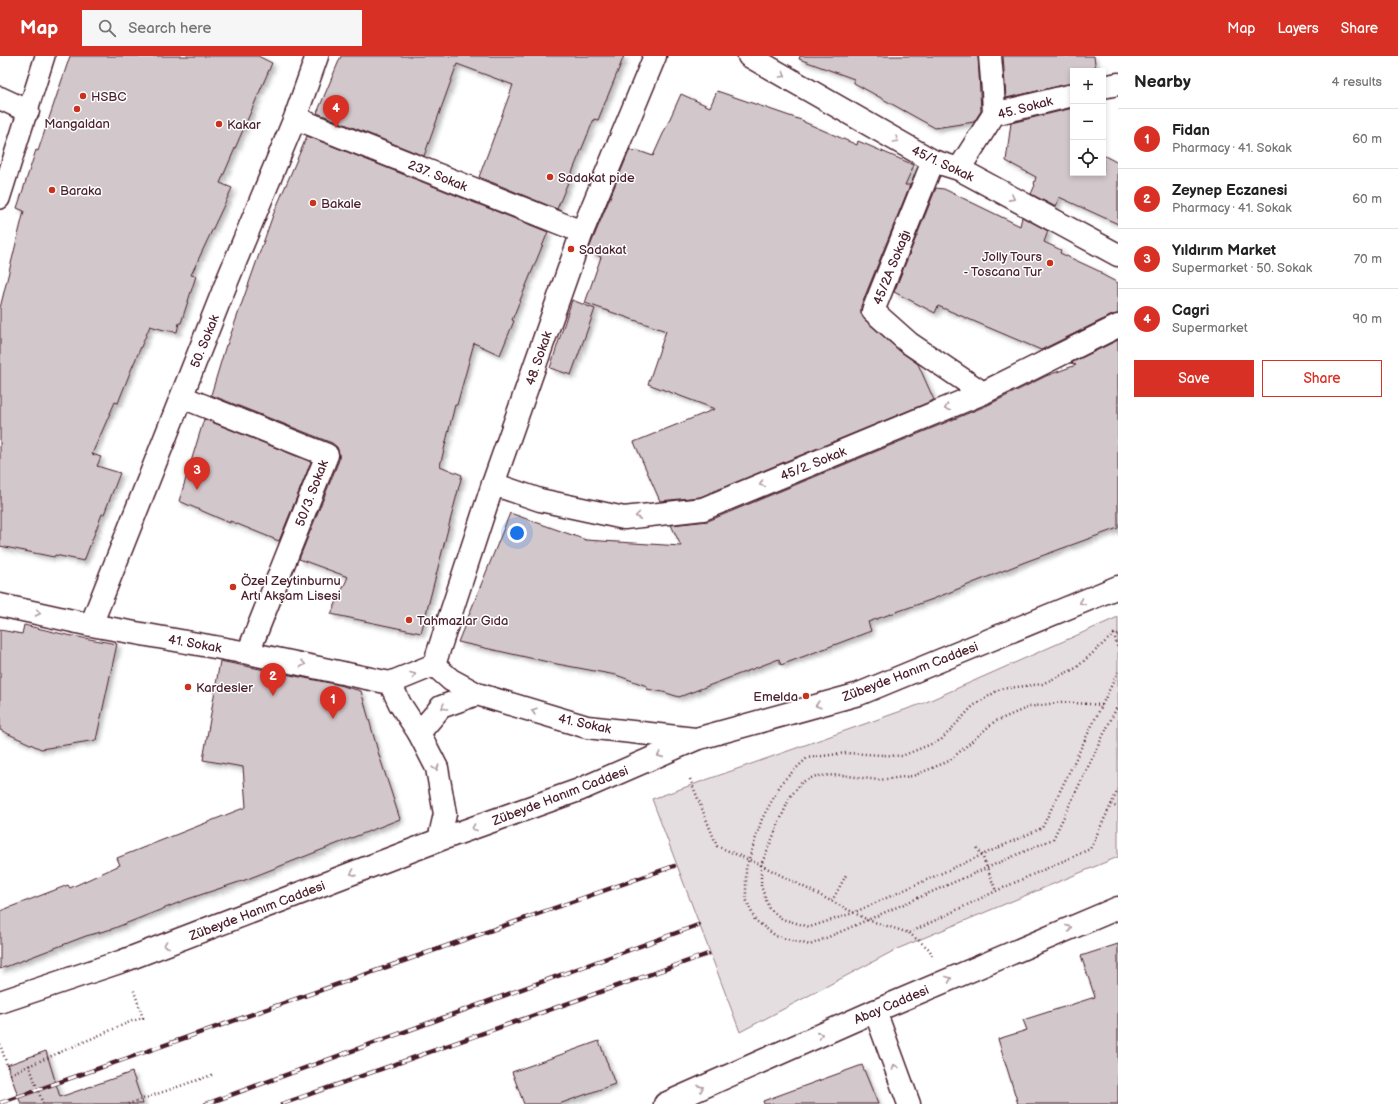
<!DOCTYPE html>
<meta charset="utf-8">
<style>
:root{--surface:#fff;--page:#f6f6f6;--text:#222;--muted:#767676;--line:#e0e0e0;--accent:#d93025}
body{margin:0;font-family:"Balsamiq Sans",sans-serif;background:var(--page);color:var(--text)}
.controls{position:absolute;right:12px;top:12px;display:grid;overflow:hidden;border-radius:0px;box-shadow:0 2px 6px #0003}
.controls button{width:36px;height:36px;display:grid;place-items:center;padding:0;border:0;border-bottom:1px solid var(--line);background:var(--surface);color:var(--text);font:20px sans-serif}
.you{position:absolute;left:517px;top:477px;width:14px;height:14px;margin:-10px;border:3px solid #fff;border-radius:50%;background:#1a73e8;box-shadow:0 0 0 6px #1a73e833}
.badge{display:grid;place-items:center;width:26px;height:26px;border-radius:50%;background:var(--accent);color:#fff;font-size:13px;font-weight:700}
.pin{position:absolute;translate:-50% -33px;filter:drop-shadow(0 1px 2px #0008)}
.pin::after{content:'';position:absolute;top:21px;width:14px;height:12px;background:inherit;clip-path:polygon(0 0,100% 0,50% 100%)}
.list{margin:0;padding:0;list-style:none}
h2{display:flex;justify-content:space-between;align-items:center;height:52px;margin:0;padding:0 16px;font-size:17px}
h2 small{font-size:13px;font-weight:400;color:var(--muted)}
.list li{display:grid;grid-template-columns:26px 1fr auto;gap:12px;align-items:center;box-sizing:border-box;height:60px;padding:0 16px;border-top:1px solid var(--line)}
.list b{display:block;font-size:15px;white-space:nowrap}
.list p{margin:0;font-size:13px;white-space:nowrap;color:var(--muted)}
.list em{font-size:13px;font-style:normal;color:var(--muted)}
.actions{display:flex;gap:8px;padding:12px 16px}
.actions a{flex:1;padding:9px 0;border:1px solid var(--accent);border-radius:0px;text-align:center;font-size:14px;color:var(--accent)}
.actions .main{background:var(--accent);color:#fff}
.icon{flex:none;width:22px;height:22px;fill:none;stroke:currentColor;stroke-width:2;stroke-linecap:round;stroke-linejoin:round}
.map{position:relative;flex:none;width:1118px;height:1048px;overflow:hidden}
header{display:flex;align-items:center;gap:24px;box-sizing:border-box;height:56px;padding:0 20px;background:var(--accent);color:#fff}
header strong{font-size:19px}
nav{display:flex;gap:22px;margin-inline-start:auto;font-size:14px}
.search{width:280px;height:36px;background:var(--page);display:flex;align-items:center;gap:10px;box-sizing:border-box;padding:0 14px;border-radius:0px;color:var(--muted);font-size:15px}
main{display:flex}
aside{flex:1;background:var(--surface)}
.map>svg:first-child{display:block}
.green{fill:#e5dee0;stroke:#987e86}
.building{fill:#d2c7cb;stroke:#4a1f2b;filter:url(#shadow)}
.lines{fill:none;stroke-linecap:round;stroke-linejoin:round}
.pedestrian-casing{stroke:#4a1f2b;stroke-width:22}
.minor-casing{stroke:#4a1f2b;stroke-width:25}
.secondary-casing{stroke:#4a1f2b;stroke-width:25}
.path{stroke:#4a1f2b;stroke-width:2.5;stroke-dasharray:1 3;stroke-linecap:butt}
.pedestrian{stroke:#fff;stroke-width:19}
.minor{stroke:#fff;stroke-width:22}
.secondary{stroke:#fff;stroke-width:22}
.rail-casing{stroke:#4a1f2b;stroke-width:4.5}
.rail{stroke:#fff;stroke-width:3;stroke-dasharray:9;stroke-linecap:butt}
.path-bridge{stroke:#4a1f2b;stroke-width:2.5;stroke-dasharray:1 3;stroke-linecap:butt}
.oneway{stroke:#ae9aa0}
.poi-dot{fill:#c8321e;stroke:#fff;stroke-width:1.5}
.labels{text-anchor:middle;stroke-width:3;stroke-linejoin:round;paint-order:stroke}
.poi-label{font-size:13px;fill:#4a1f2b;stroke:#fff;text-anchor:start}
.street-label{font-size:13px;fill:#4a1f2b;stroke:#fff}
</style>
<header>
<strong>Map</strong>
<div class="search"><svg class="icon" aria-label="search" viewBox="0 0 24 24"><circle cx="10" cy="10" r="6"/><path d="M15 15l6 6"/></svg>Search here</div>
<nav><a>Map</a><a>Layers</a><a>Share</a></nav>
</header>
<main>
<div class="map">
<svg width="1118" height="1048" viewBox="0 0 1118 1048">
<defs>
<filter id="shadow"><feDropShadow dx="3.5" dy="3.5" stdDeviation="2" flood-color="#0004"/></filter>
</defs>
<rect width="100%" height="100%" fill="#fff"/>
<filter id="ink" filterUnits="userSpaceOnUse"><feTurbulence type="fractalNoise" baseFrequency=".025" numOctaves="2"/><feDisplacementMap in="SourceGraphic" scale="8" xChannelSelector="R" yChannelSelector="G"/><feConvolveMatrix kernelMatrix="1 2 1 2 8 2 1 2 1" color-interpolation-filters="sRGB"/></filter>
<g filter="url(#ink)">
<path class="green" d="M1118,561V801L897,893L740,976L652,743L924,647Z"/>
<path class="building" d="M70,0H258L272,7L220,127L232,132L191,219L196,220L181,267H179L177,276L164,274L150,270L131,314L118,347L115,346L92,398L101,401L97,410L120,417L104,458H102L84,505L55,499L54,501L0,490V252L24,155L17,152L36,94L38,95Z
M341,0H624L598,64L594,63L557,153L479,121L513,29L457,8L424,100L317,57Z
M800,0H978L981,55L974,66L935,72L854,27V23L799,3Z
M1003,0H1094L1096,15H1073V27L1006,42Z
M717,35L804,65V66L857,89L858,85L914,109L905,129H910L861,250V257L865,264L901,296L918,308L934,344L700,441L660,445L634,386L715,353L648,328L666,275L585,247L601,201L588,195L630,93L634,96L636,94L653,100L681,38L710,51Z
M1073,52V117H1103V99L1118,107V168L1059,141L1056,151L1031,138L1035,129L1034,128L1036,121L1006,105L1011,67Z
M307,80L548,176L512,264L514,265L500,299L474,287L457,349H455L440,410L462,419L421,577L331,558L348,521L299,503L339,404V397L337,391L332,387L211,339L226,289H227L273,159Z
M936,132L944,133L1020,170L1022,161L1048,175L1044,186L1061,194L1060,197L1101,216V218L1118,227V258L1112,259L1041,294L938,250L935,257L894,236Z
M572,244L595,253L571,319L550,312Z
M1118,284V472L1025,506L933,543L868,566L871,575L781,609L779,603L679,641L663,636L647,633V630L616,619L557,608L458,586L510,457L586,484L681,490L671,469L708,465L988,349L1046,320L1076,309L1071,307Z
M204,363L311,406L279,485L230,465V467L179,445Z
M24,569L67,579L117,588L96,684L41,693L0,674V574L22,578Z
M220,605L335,628L361,635L379,699L400,763L245,824L188,843L112,873L86,880L0,913V855L68,829L70,832L120,809L117,802L246,751L243,711L203,704Z
M1118,888V1048H1018L998,983L1027,974L1023,964L1095,941L1081,900Z
M599,985L615,1028L559,1048H524L512,1016Z
M46,995L60,1041L132,1016L143,1048H21L7,1009Z
M862,1009L878,1048H764L763,1045Z"/>
<g class="lines">
<defs>
<path id="pedestrian" d="M0,143L45,0"/>
<path id="minor" d="M990,0L993,35L994,58
M1103,31L1118,28
M0,42L28,55
M295,62L582,176
M933,105L873,255L909,287L983,337
M959,113L994,58L1073,39
M182,341L327,399L248,597
M493,428L540,444L624,462L703,453L983,337L1118,270
M0,549L91,569L248,597L390,627
M91,569L228,223L295,62L317,0
M390,627L400,648L419,677
M390,627L434,609
M875,955L909,1048"/>
<path id="secondary" d="M655,0L582,176L493,428L434,609L451,624L477,638L587,671L695,683
M749,0L933,105L959,113L1118,199
M439,784L445,758L437,712L419,677L441,651L477,638
M0,946L123,905L439,784L579,734L696,683L859,638L1118,531
M665,1048L875,955L1118,852"/>
</defs>
<use href="#pedestrian" class="pedestrian-casing"/>
<use href="#minor" class="minor-casing"/>
<use href="#secondary" class="secondary-casing"/>
<path class="path" d="M1114,578L1118,593
M1118,579L1114,578L1076,612L1042,628L1000,633L973,650L941,684L902,700L846,697L807,702L782,726L762,763L746,812V843L755,864L776,880L810,889L1053,783L1118,649
M1102,649L1062,646L1029,651L994,666L949,705L913,720L878,724L841,719L816,720L802,726L790,741L761,809V830L769,852L782,863L810,871L853,857L1042,772L1118,616
M690,723L717,790L761,809L868,864L909,877L996,835L1090,793L1118,734
M1111,748L1118,752
M977,792L982,799L996,835
M832,845L846,819
M909,877L929,893L933,901
M0,988L10,1018L132,965L143,962L133,932
M128,1048L212,1019"/>
<use href="#pedestrian" class="pedestrian"/>
<use href="#minor" class="minor"/>
<use href="#secondary" class="secondary"/>
<defs>
<path id="rail" d="M0,1047L674,810
M206,1048L698,869
M282,1048L708,898"/>
</defs>
<use href="#rail" class="rail-casing"/>
<use href="#rail" class="rail"/>
<path class="path-bridge" d="M29,1009L43,1048"/>
</g>
<defs><path id="oneway-chevron" d="M-2-3.5L2.5 0L-2 3.5" fill="none" stroke-width="1.6" stroke-linecap="round" stroke-linejoin="round"/></defs>
<g class="oneway">
<use href="#oneway-chevron" transform="translate(783 19) rotate(30)"/>
<use href="#oneway-chevron" transform="translate(896 84) rotate(30)"/>
<use href="#oneway-chevron" transform="translate(1012 142) rotate(28)"/>
<use href="#oneway-chevron" transform="translate(947 352) rotate(158)"/>
<use href="#oneway-chevron" transform="translate(762 428) rotate(158)"/>
<use href="#oneway-chevron" transform="translate(638 460) rotate(173)"/>
<use href="#oneway-chevron" transform="translate(1082 546) rotate(158)"/>
<use href="#oneway-chevron" transform="translate(38 557) rotate(12)"/>
<use href="#oneway-chevron" transform="translate(303 608) rotate(12)"/>
<use href="#oneway-chevron" transform="translate(413 619) rotate(-21)"/>
<use href="#oneway-chevron" transform="translate(818 649) rotate(164)"/>
<use href="#oneway-chevron" transform="translate(444 651) rotate(149)"/>
<use href="#oneway-chevron" transform="translate(534 655) rotate(-164)"/>
<use href="#oneway-chevron" transform="translate(660 699) rotate(156)"/>
<use href="#oneway-chevron" transform="translate(436 712) rotate(71)"/>
<use href="#oneway-chevron" transform="translate(474 772) rotate(160)"/>
<use href="#oneway-chevron" transform="translate(353 817) rotate(159)"/>
<use href="#oneway-chevron" transform="translate(1069 872) rotate(-23)"/>
<use href="#oneway-chevron" transform="translate(166 889) rotate(159)"/>
<use href="#oneway-chevron" transform="translate(949 923) rotate(-23)"/>
<use href="#oneway-chevron" transform="translate(820 979) rotate(-24)"/>
<use href="#oneway-chevron" transform="translate(895 1011) rotate(-110)"/>
<use href="#oneway-chevron" transform="translate(701 1032) rotate(-24)"/>
</g>
</g>
<g class="poi-dot">
<circle cx="83" cy="40" r="4"/>
<circle cx="77" cy="53" r="4"/>
<circle cx="219" cy="68" r="4"/>
<circle cx="550" cy="121" r="4"/>
<circle cx="52" cy="134" r="4"/>
<circle cx="313" cy="147" r="4"/>
<circle cx="571" cy="193" r="4"/>
<circle cx="1050" cy="207" r="4"/>
<circle cx="233" cy="531" r="4"/>
<circle cx="409" cy="564" r="4"/>
<circle cx="188" cy="631" r="4"/>
<circle cx="806" cy="640" r="4"/>
</g>
<g class="labels">
<g class="poi-label">
<text x="91" y="45">HSBC</text>
<text x="77" y="72" text-anchor="middle">Mangaldan</text>
<text x="227" y="73">Kakar</text>
<text x="558" y="126">Sadakat pide</text>
<text x="60" y="139">Baraka</text>
<text x="321" y="152">Bakale</text>
<text x="579" y="198">Sadakat</text>
<text x="1042" y="205" text-anchor="end">Jolly Tours<tspan x="1042" dy="15">- Toscana Tur</tspan></text>
<text x="241" y="529">Özel Zeytinburnu<tspan x="241" dy="15">Artı Akşam Lisesi</tspan></text>
<text x="417" y="569">Tahmazlar Gıda</text>
<text x="196" y="636">Kardesler</text>
<text x="798" y="645" text-anchor="end">Emelda</text>
</g>
<g class="street-label">
<text transform="translate(1025 51) rotate(-15)" y="5">45. Sokak</text>
<text transform="translate(943 107) rotate(25)" y="5">45/1. Sokak</text>
<text transform="translate(438 119) rotate(22)" y="5">237. Sokak</text>
<text transform="translate(891 211) rotate(-68)" y="5">45/2A Sokağı</text>
<text transform="translate(204 285) rotate(-68)" y="5">50. Sokak</text>
<text transform="translate(538 302) rotate(-71)" y="5">48. Sokak</text>
<text transform="translate(813 407) rotate(-22)" y="5">45/2. Sokak</text>
<text transform="translate(311 437) rotate(-69)" y="5">50/3. Sokak</text>
<text transform="translate(195 587) rotate(10)" y="5">41. Sokak</text>
<text transform="translate(910 615) rotate(-21)" y="5">Zübeyde Hanım Caddesi</text>
<text transform="translate(585 667) rotate(12)" y="5">41. Sokak</text>
<text transform="translate(560 739) rotate(-21)" y="5">Zübeyde Hanım Caddesi</text>
<text transform="translate(257 854) rotate(-21)" y="5">Zübeyde Hanım Caddesi</text>
<text transform="translate(891 948) rotate(-23)" y="5">Abay Caddesi</text>
</g>
</g>
</svg>
<div class="controls">
<button>+</button>
<button>−</button>
<button><svg class="icon" aria-label="locate" viewBox="0 0 24 24"><circle cx="12" cy="12" r="6"/><path d="M12 2v4M12 18v4M2 12h4M18 12h4"/></svg></button>
</div>
<div class="you"></div>
<div class="pin badge" style="left:333px;top:663px">1</div>
<div class="pin badge" style="left:273px;top:640px">2</div>
<div class="pin badge" style="left:197px;top:434px">3</div>
<div class="pin badge" style="left:336px;top:72px">4</div>
</div>
<aside>
<h2>Nearby<small>4 results</small></h2>
<ul class="list">
<li><span class="badge">1</span><div><b>Fidan</b><p>Pharmacy · 41. Sokak</p></div><em>60 m</em></li>
<li><span class="badge">2</span><div><b>Zeynep Eczanesi</b><p>Pharmacy · 41. Sokak</p></div><em>60 m</em></li>
<li><span class="badge">3</span><div><b>Yıldırım Market</b><p>Supermarket · 50. Sokak</p></div><em>70 m</em></li>
<li><span class="badge">4</span><div><b>Cagri</b><p>Supermarket</p></div><em>90 m</em></li>
</ul>
<div class="actions"><a class="main">Save</a><a>Share</a></div>
</aside>
</main>
